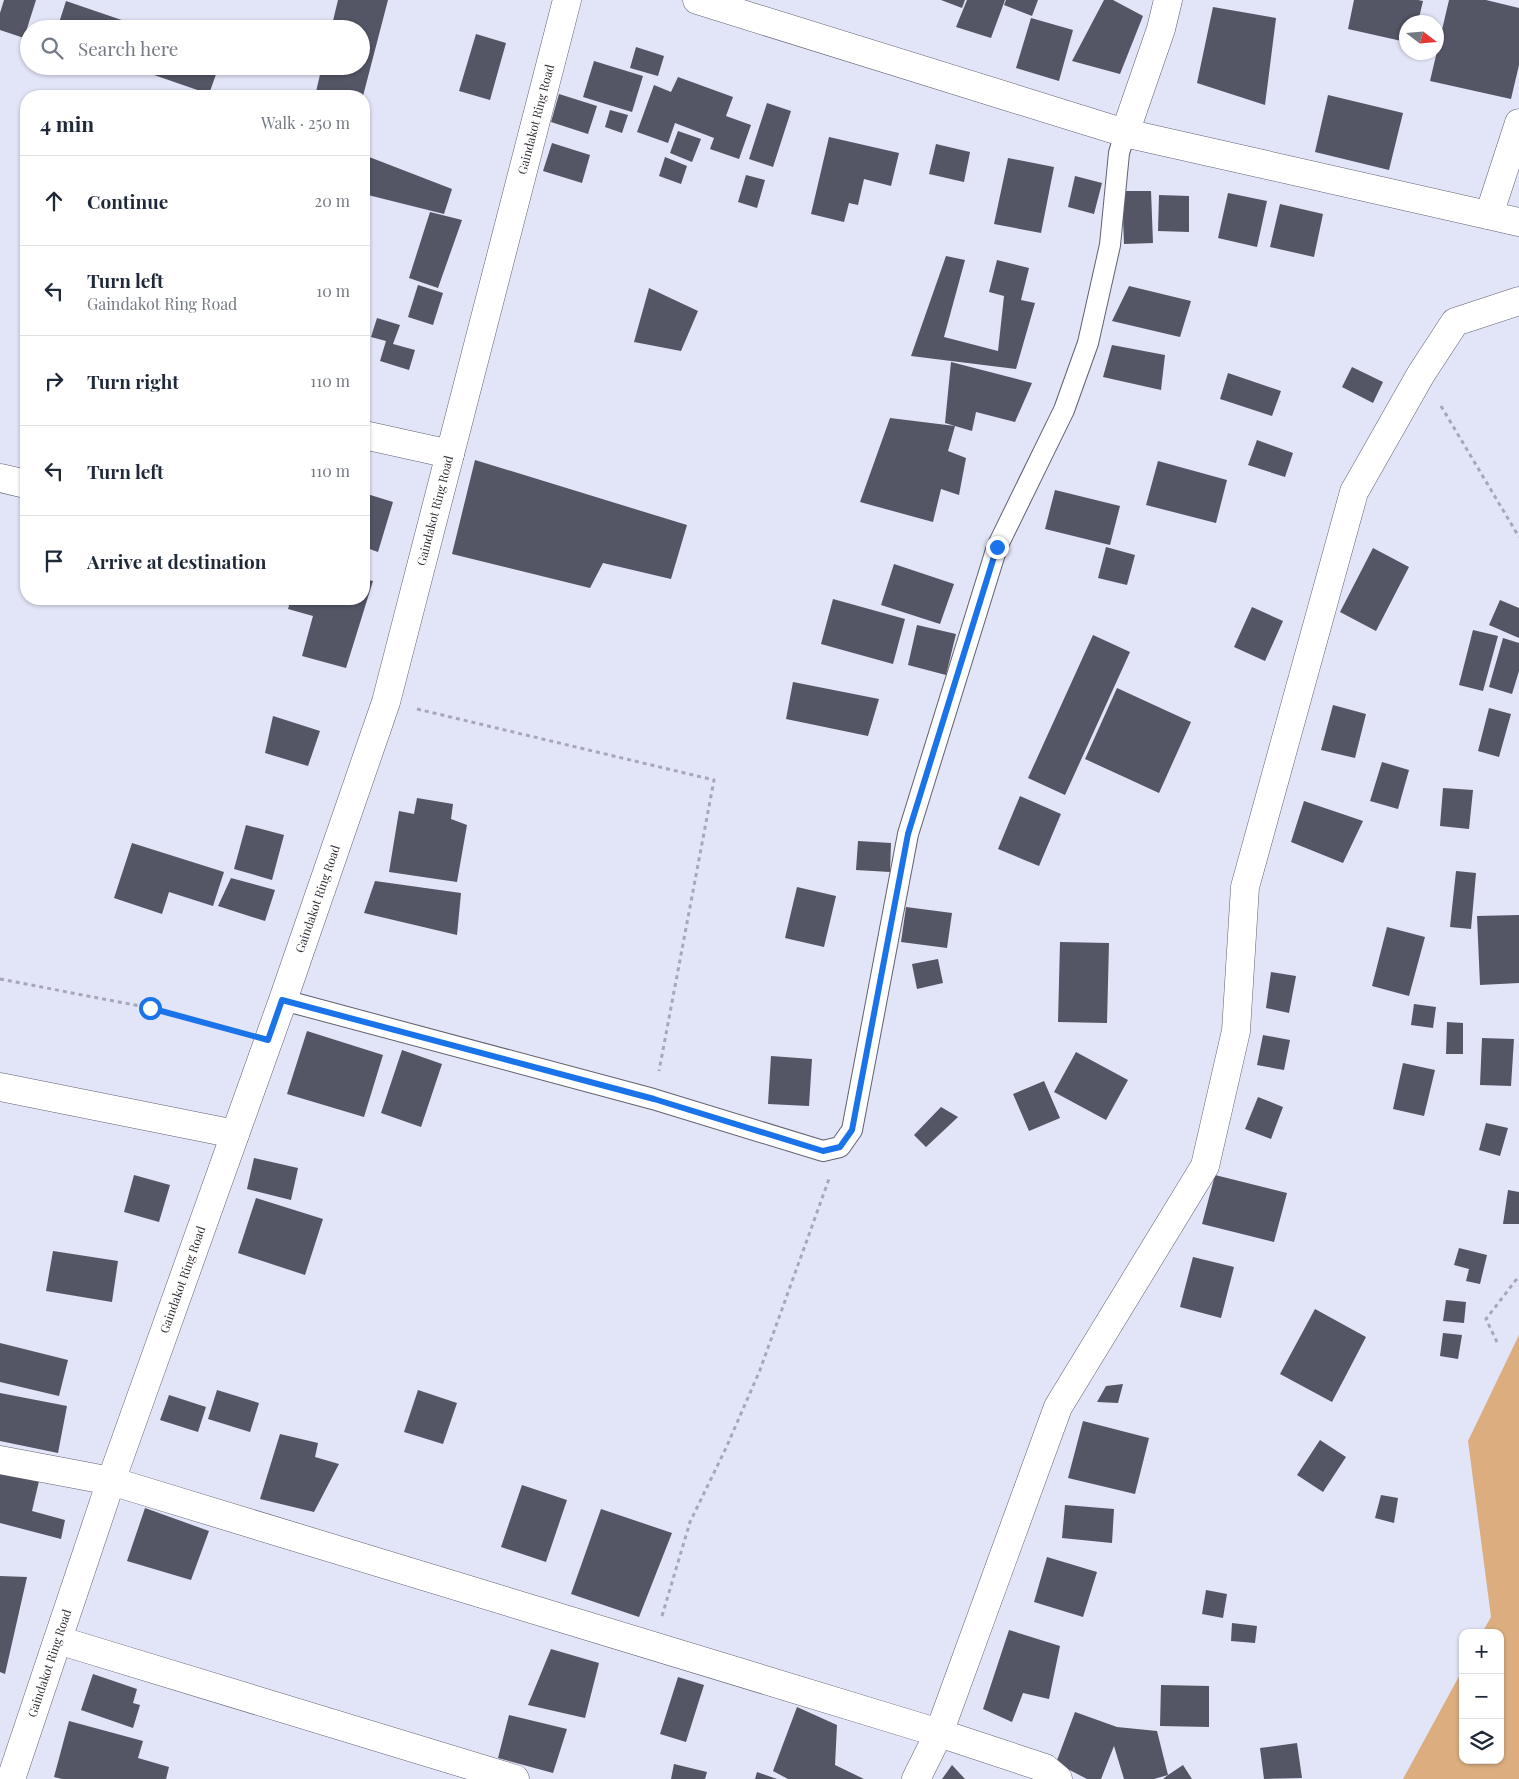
<!DOCTYPE html>
<meta charset="utf-8">
<style>
:root{--surface:#fff;--page:#f6f6f7;--text:#1f2937;--muted:#747a83;--line:#e0e1e3}
body{margin:0;font-family:"Playfair Display",serif;background:var(--page);color:var(--text)}
.controls{position:absolute;right:15px;bottom:15px;display:grid;overflow:hidden;border-radius:10px;box-shadow:0 1px 4px #0004}
.controls button{width:45px;height:45px;display:grid;place-items:center;padding:0;border:0;border-bottom:1px solid var(--line);background:var(--surface);color:var(--text);font:25px sans-serif}
.compass{position:absolute;left:1399px;top:15px;width:45px;height:45px;border-radius:50%;background:var(--surface);box-shadow:0 1px 4px #0004;rotate:106deg}
.stop{position:absolute;width:15px;height:15px;margin:-11px;border:4px solid #1a73e8;border-radius:50%;background:#fff}
.stop.end{background:#1a73e8;border-color:#fff;box-shadow:0 1px 5px #0008}
.list{margin:0;padding:0;list-style:none}
h2{display:flex;justify-content:space-between;align-items:center;height:65px;margin:0;padding:0 20px;font-size:21px}
h2 small{font-size:16px;font-weight:400;color:var(--muted)}
.list li{display:grid;grid-template-columns:32px 1fr auto;gap:15px;align-items:center;box-sizing:border-box;height:90px;padding:0 20px;border-top:1px solid var(--line)}
.list b{display:block;font-size:19px;white-space:nowrap}
.list p{margin:0;font-size:16px;white-space:nowrap;color:var(--muted)}
.list em{font-size:16px;font-style:normal;color:var(--muted)}
.icon{flex:none;width:28px;height:28px;fill:none;stroke:currentColor;stroke-width:2;stroke-linecap:round;stroke-linejoin:round}
.map{position:relative;flex:none;width:1519px;height:1779px;overflow:hidden}
.search{position:absolute;background:var(--surface);box-shadow:0 1px 4px #0004;left:20px;top:20px;width:350px;height:55px;display:flex;align-items:center;gap:12px;box-sizing:border-box;padding:0 18px;border-radius:28px;color:var(--muted);font-size:19px}
.panel{position:absolute;background:var(--surface);box-shadow:0 1px 4px #0004;left:20px;top:90px;width:350px;height:515px;border-radius:20px}
.map>svg:first-child{display:block}
.green{fill:#dcae7f}
.building{fill:#545565}
.lines{fill:none;stroke-linecap:round;stroke-linejoin:round}
.service-casing{stroke:#5f6170;stroke-width:22}
.minor-casing{stroke:#5f6170;stroke-width:29}
.path{stroke:#a7a8b7;stroke-width:3;stroke-dasharray:4 4;stroke-linecap:butt}
.service{stroke:#fff;stroke-width:20}
.minor{stroke:#fff;stroke-width:28}
.route{stroke:#1a73e8;stroke-width:6}
.labels{text-anchor:middle;stroke-width:5;stroke-linejoin:round;paint-order:stroke}
.street-label{font-size:12px;fill:#2d2d34;stroke:#f1f2fd}
</style>
<div class="map">
<svg width="1519" height="1779" viewBox="0 0 1519 1779">
<rect width="100%" height="100%" fill="#e2e4f7"/>
<path class="green" d="M1519,1335V1779H1403L1463,1669V1760H1500V1633H1482L1491,1617L1468,1441Z"/>
<path class="building" d="M4,0H36L24,38L0,30V13Z
M338,0H388L363,96H315L322,66H361V29H331Z
M941,0H965L962,8Z
M967,0H1005L991,38L956,27Z
M1006,0H1038L1032,16L1004,5Z
M1104,0H1113L1143,16L1120,74L1072,61Z
M1354,0H1418L1423,1L1418,22H1406V42L1348,29Z
M1449,0H1486L1519,8V65L1511,99L1430,81Z
M66,1L145,28V29H57Z
M1213,7L1276,18L1265,105L1197,83Z
M1031,18L1073,30L1059,81L1016,68Z
M476,34L506,43L490,100L459,91Z
M636,47L664,56L658,76L630,68Z
M594,61L643,76L632,112L583,97Z
M128,66H219L209,94Z
M678,77L733,97L726,116L751,125L739,159L710,149L714,138L675,123L668,143L637,132L654,85L671,92Z
M559,94L597,106L588,134L551,122Z
M1328,95L1403,113L1389,170L1315,152Z
M767,103L791,111L773,167L749,159Z
M610,110L628,115L622,133L605,127Z
M678,131L701,139L692,162L670,153Z
M829,137L899,153L891,186L864,179L858,205L849,203L844,222L811,214Z
M552,143L590,155L582,183L543,171Z
M936,144L970,152L964,182L929,174Z
M364,155L452,189L444,214L364,194Z
M665,157L687,166L681,184L659,176Z
M1008,158L1054,167L1041,233L994,224Z
M746,175L765,180L757,208L738,202Z
M1075,176L1102,183L1094,214L1068,207Z
M1122,191H1151L1153,243L1124,244Z
M1228,193L1267,201L1257,247L1218,238Z
M1159,195L1189,196V232L1158,231Z
M1280,204L1323,214L1314,257L1270,247Z
M430,212L462,220L438,288L409,278Z
M946,256L965,260L944,337L998,351L1004,296L989,292L997,260L1029,268L1021,300L1035,303L1016,369L911,356Z
M418,285L443,293L433,325L408,317Z
M1129,286L1191,301L1180,337L1112,321Z
M649,288L698,311L681,351L634,342Z
M377,318L400,325L393,344L415,350L409,370L380,361L386,341L371,337Z
M1112,345L1165,355L1161,390L1103,377Z
M951,362L1032,383L1015,422L976,412L972,431L945,423Z
M1352,367L1383,382L1373,403L1342,387Z
M1228,373L1281,391L1272,416L1220,399Z
M890,418L955,426L948,451L966,458L959,495L941,489L933,522L860,502Z
M1257,440L1293,453L1285,477L1248,465Z
M475,460L687,525L671,579L603,563L590,588L452,554Z
M1158,461L1227,480L1216,523L1146,505Z
M1055,490L1120,506L1110,545L1045,529Z
M364,493L393,502L378,552L364,547Z
M1106,547L1135,555L1127,585L1098,578Z
M1373,548L1409,567L1376,631L1340,612Z
M894,564L954,584L940,624L881,605Z
M364,579L373,581L346,668L302,656L313,616L288,609L291,599H364Z
M833,599L905,619L893,664L821,644Z
M1500,600L1519,608V638L1489,625Z
M1252,607L1283,621L1265,661L1234,647Z
M917,625L956,634L946,675L908,665Z
M1473,630L1498,636L1483,691L1459,685Z
M1093,635L1130,652L1065,795L1028,778Z
M1503,638L1519,643V671L1512,694L1489,687Z
M793,682L879,699L868,736L786,719Z
M1117,688L1191,722L1159,793L1085,759Z
M1333,705L1366,714L1355,758L1321,750Z
M1489,708L1511,714L1499,757L1478,751Z
M273,716L320,731L308,766L265,753Z
M1382,762L1409,770L1398,809L1370,801Z
M1443,788L1473,790L1469,829L1440,826Z
M1020,796L1061,814L1039,866L998,849Z
M417,798L453,804L451,819L467,825L457,882L389,872L399,811L414,814Z
M1304,801L1363,821L1343,863L1291,842Z
M246,825L284,835L272,880L234,869Z
M858,841L891,843L890,872L856,870Z
M132,843L224,872L213,906L169,892L162,914L114,898Z
M1456,871L1476,873L1471,929L1450,927Z
M231,878L275,890L265,921L218,906Z
M375,881L461,893L457,935L364,913Z
M797,887L836,896L824,947L785,938Z
M906,907L952,913L947,948L901,942Z
M1519,915V983L1480,985L1477,916Z
M1387,927L1425,937L1409,996L1372,986Z
M1060,942L1109,943L1107,1023L1058,1022Z
M938,959L943,983L917,989L912,964Z
M1271,972L1296,976L1289,1013L1266,1008Z
M1414,1004L1436,1007L1433,1028L1411,1025Z
M1447,1022L1463,1023V1054H1446Z
M307,1031L383,1055L364,1117L287,1094Z
M1263,1035L1290,1040L1284,1070L1257,1065Z
M1482,1038L1514,1039L1511,1086L1480,1085Z
M402,1050L442,1064L421,1127L381,1113Z
M1076,1052L1128,1080L1106,1120L1054,1092Z
M771,1056L812,1059L809,1106L768,1104Z
M1403,1063L1435,1070L1424,1116L1393,1109Z
M1044,1081L1060,1118L1029,1131L1013,1094Z
M1258,1097L1283,1107L1271,1139L1245,1129Z
M941,1107L958,1117L926,1147L914,1135Z
M1486,1123L1508,1128L1500,1156L1479,1150Z
M254,1158L298,1168L291,1200L247,1189Z
M134,1175L170,1185L159,1222L124,1212Z
M1215,1175L1287,1193L1274,1242L1202,1224Z
M1508,1190L1519,1192V1224H1503Z
M256,1198L323,1219L305,1275L238,1253Z
M1459,1248L1487,1255L1480,1284L1466,1281L1469,1269L1454,1265Z
M53,1251L118,1261L112,1302L46,1291Z
M1193,1257L1234,1267L1221,1318L1180,1307Z
M1446,1300L1466,1302L1464,1323L1443,1321Z
M1315,1309L1366,1337L1332,1402L1280,1374Z
M1443,1333L1462,1335L1458,1359L1440,1356Z
M0,1343L68,1360L59,1396L0,1382Z
M1123,1384L1118,1403L1097,1402L1106,1386Z
M217,1390L259,1403L250,1432L208,1419Z
M418,1390L457,1403L443,1444L404,1432Z
M0,1393L67,1406L58,1453L0,1441Z
M169,1395L206,1407L198,1432L160,1420Z
M1083,1421L1149,1438L1135,1494L1068,1478Z
M280,1434L318,1443L315,1457L339,1464L314,1512L260,1499Z
M1320,1440L1346,1457L1323,1492L1297,1475Z
M0,1470L39,1481L32,1511L65,1520L61,1539L0,1523Z
M522,1485L567,1500L546,1562L501,1547Z
M1381,1495L1398,1498L1394,1523L1375,1518Z
M1065,1505L1114,1509L1112,1543L1062,1538Z
M145,1508L209,1531L191,1580L127,1561Z
M601,1509L672,1533L639,1617L571,1594Z
M1047,1557L1097,1572L1083,1617L1034,1602Z
M0,1576L27,1577L5,1674L0,1672Z
M1206,1590L1227,1594L1223,1618L1202,1614Z
M1232,1623L1257,1626L1255,1643L1231,1641Z
M1009,1630L1060,1646L1049,1699L1023,1693L1012,1722L983,1709Z
M551,1649L599,1663L585,1718L528,1705Z
M93,1674L137,1689L133,1703L140,1705L133,1728L81,1710Z
M678,1677L704,1685L686,1742L660,1734Z
M1161,1685L1209,1686V1727L1160,1726Z
M797,1707L837,1725L835,1765L864,1779H788L773,1771Z
M1075,1712L1117,1727L1157,1731L1168,1775L1154,1779H1124L1114,1746L1101,1779H1087L1056,1763Z
M509,1715L567,1729L553,1773L498,1758Z
M69,1721L143,1741L138,1758L169,1767L166,1779H62L54,1777Z
M1297,1743L1302,1778L1264,1779L1260,1748Z
M674,1764L707,1772L705,1779H671Z
M952,1765L965,1779H942Z
M1183,1765L1192,1779H1163L1168,1775Z
M757,1772L777,1779H755Z"/>
<g class="lines">
<defs>
<path id="service" d="M283,1000L653,1099L823,1151L840,1147L852,1130L908,834L997,547L1064,410L1088,343L1110,245L1119,153L1125,133"/>
<g id="minor">
<path d="M697,0L1125,133L1519,222"/>
<path d="M1125,133L1161,29L1168,0"/>
<path d="M1489,215L1519,123"/>
<path d="M364,435L450,454"/>
<path d="M0,478L26,484"/>
<path d="M0,1087L235,1134"/>
<path d="M0,1460L111,1481L939,1733L1045,1768L1058,1779"/>
<path d="M58,1640L515,1779"/>
<path id="s1" d="M11,1779L111,1481L283,1000L386,702L567,0"/>
<path d="M916,1779L939,1733L1058,1407L1205,1166L1236,1031L1245,887L1354,492L1421,374L1455,322L1519,301"/>
</g>
</defs>
<use href="#service" class="service-casing"/>
<use href="#minor" class="minor-casing"/>
<path class="path" d="M1441,406L1519,537
M417,709L714,780L659,1071
M0,979L150,1008L236,1031
M1497,1342L1486,1319L1519,1276
M662,1616L690,1522L726,1448L760,1370L829,1179"/>
<use href="#service" class="service"/>
<use href="#minor" class="minor"/>
</g>
<g class="lines">
<path class="route" d="M150,1008L268,1040L282,1000L654,1099L823,1151L840,1147L852,1130L908,834L997,547"/>
</g>
<g class="labels">
<g class="street-label">
<text dy="4" stroke="none"><textPath href="#s1" startOffset="1742">Gaindakot Ring Road</textPath></text>
<text dy="4" stroke="none"><textPath href="#s1" startOffset="1338">Gaindakot Ring Road</textPath></text>
<text dy="4" stroke="none"><textPath href="#s1" startOffset="932">Gaindakot Ring Road</textPath></text>
<text dy="4" stroke="none"><textPath href="#s1" startOffset="528">Gaindakot Ring Road</textPath></text>
<text dy="4" stroke="none"><textPath href="#s1" startOffset="122">Gaindakot Ring Road</textPath></text>
</g>
</g>
</svg>
<div class="controls">
<button>+</button>
<button>−</button>
<button><svg class="icon" aria-label="layers" viewBox="0 0 24 24"><path d="M12 4l9 5-9 5-9-5zM3 14l9 5 9-5"/></svg></button>
</div>
<svg class="compass" viewBox="-18 -18 36 36"><path d="M0-13l5 13h-10z" fill="#e53935"/><path d="M0 13l5-13h-10z" fill="#747a83"/></svg>
<div class="stop" style="left:150px;top:1008px"></div>
<div class="stop end" style="left:997px;top:547px"></div>
<div class="search"><svg class="icon" aria-label="search" viewBox="0 0 24 24"><circle cx="10" cy="10" r="6"/><path d="M15 15l6 6"/></svg>Search here</div>
<section class="panel">
<h2>4 min<small>Walk · 250 m</small></h2>
<ul class="list">
<li><svg class="icon" aria-label="ahead" viewBox="0 0 24 24"><path d="M12 20V5M6 11l6-6 6 6"/></svg><div><b>Continue</b></div><em>20 m</em></li>
<li><svg class="icon" aria-label="left" viewBox="0 0 24 24"><path d="M17 20v-9H6M10 6l-5 5 5 5"/></svg><div><b>Turn left</b><p>Gaindakot Ring Road</p></div><em>10 m</em></li>
<li><svg class="icon" aria-label="right" viewBox="0 0 24 24"><path d="M7 20v-9h11M14 6l5 5-5 5"/></svg><div><b>Turn right</b></div><em>110 m</em></li>
<li><svg class="icon" aria-label="left" viewBox="0 0 24 24"><path d="M17 20v-9H6M10 6l-5 5 5 5"/></svg><div><b>Turn left</b></div><em>110 m</em></li>
<li><svg class="icon" aria-label="arrive" viewBox="0 0 24 24"><path d="M6 21V4h12l-3 4 3 4H6"/></svg><div><b>Arrive at destination</b></div></li>
</ul>
</section>
</div>
